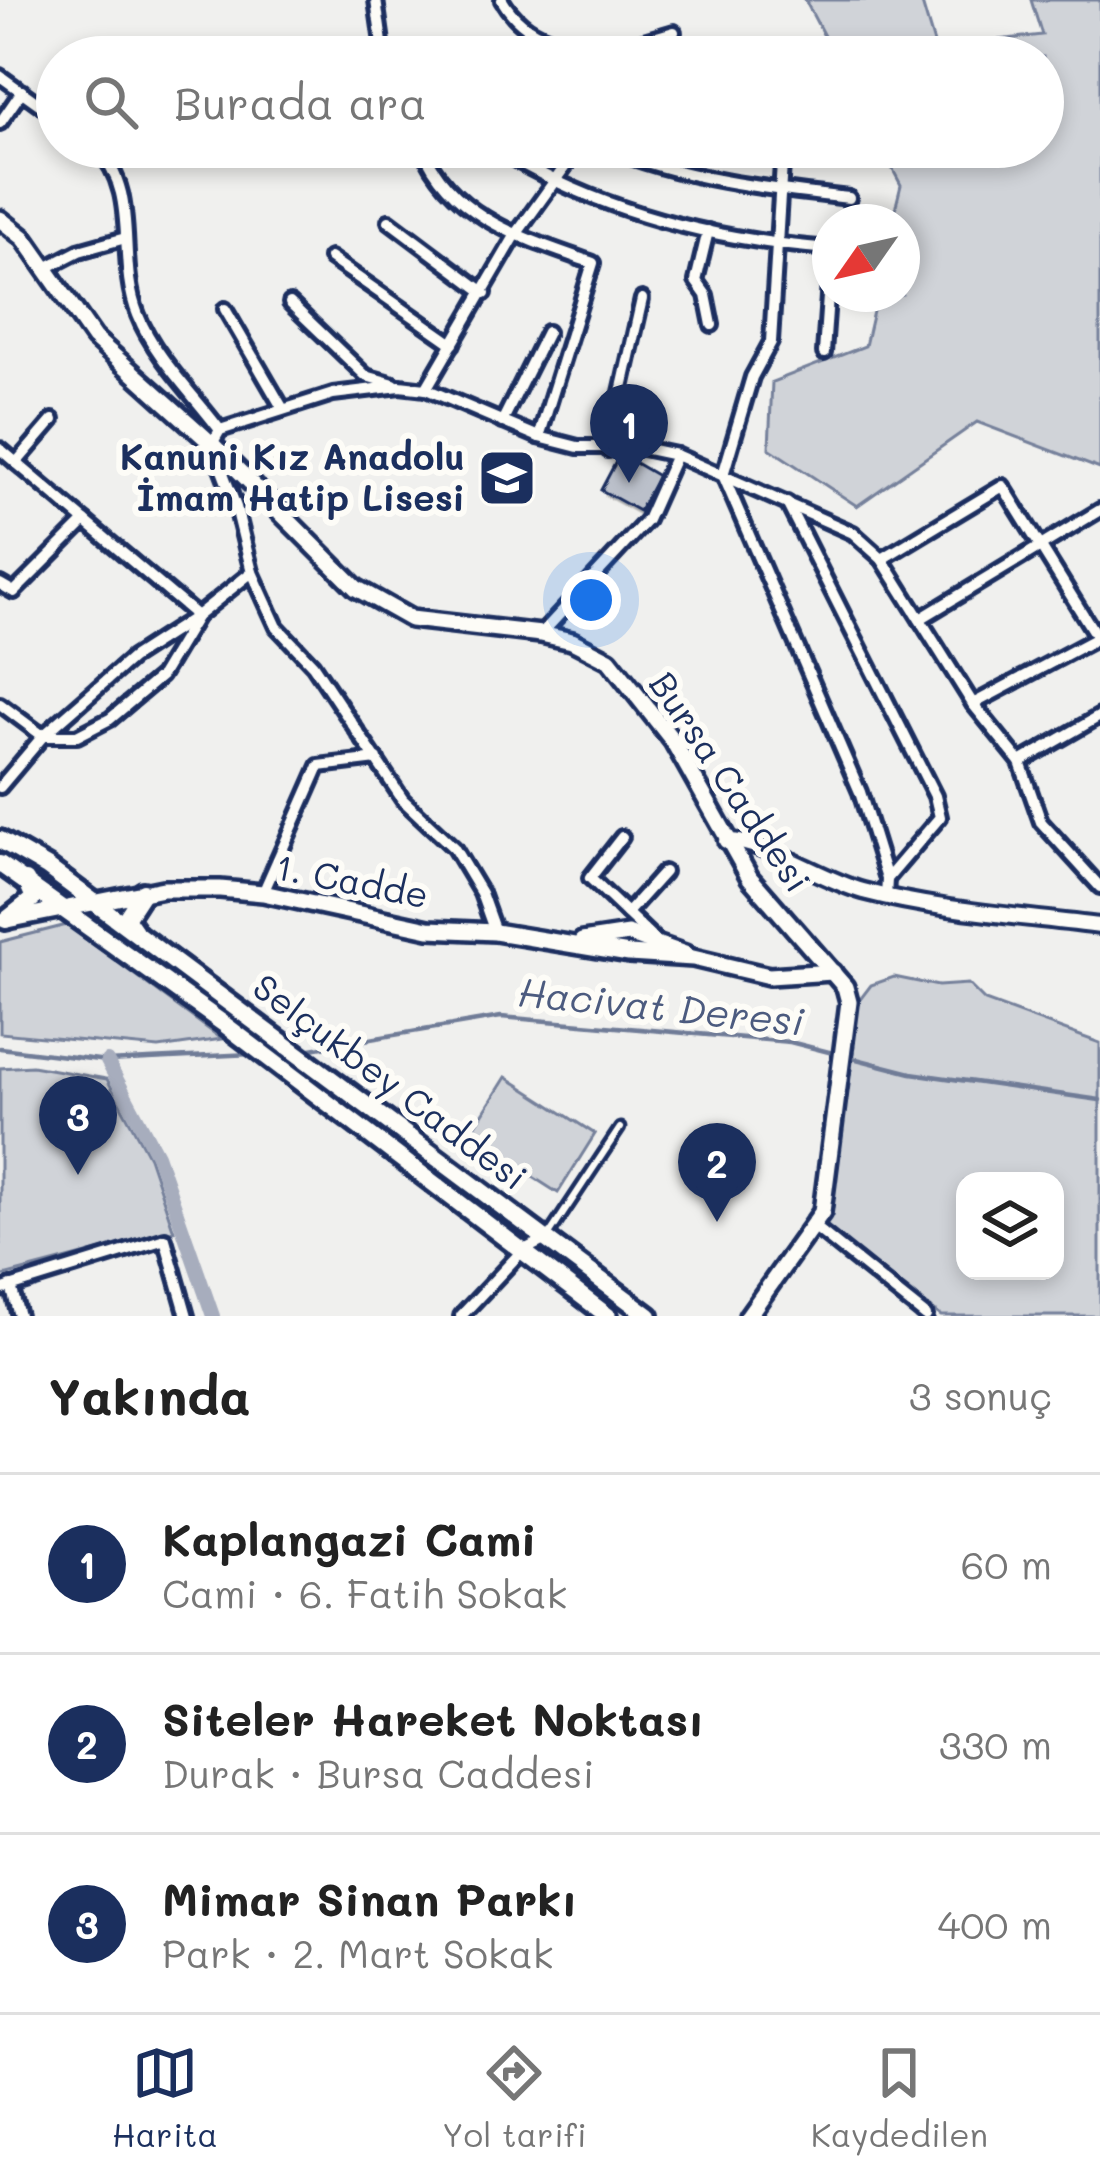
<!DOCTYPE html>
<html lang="tr">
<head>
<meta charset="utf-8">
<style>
	:root { --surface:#fff; --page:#f2f2f2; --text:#222; --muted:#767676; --line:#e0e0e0; --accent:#1b2f5e }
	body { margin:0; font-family:Mali,sans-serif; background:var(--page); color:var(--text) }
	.controls { position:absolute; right:36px; bottom:36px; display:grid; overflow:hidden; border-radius:24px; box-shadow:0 6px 18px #0003 }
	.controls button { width:108px; height:108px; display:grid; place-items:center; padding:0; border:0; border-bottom:3px solid var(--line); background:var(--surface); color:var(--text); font:60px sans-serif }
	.compass { position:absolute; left:812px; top:204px; width:108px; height:108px; border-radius:50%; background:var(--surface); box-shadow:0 6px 18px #0003; rotate:236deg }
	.you { position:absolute; left:591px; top:600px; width:42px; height:42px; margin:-30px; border:9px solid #fff; border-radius:50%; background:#1a73e8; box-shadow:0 0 0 18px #1a73e833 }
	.badge { display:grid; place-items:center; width:78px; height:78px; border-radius:50%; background:var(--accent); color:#fff; font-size:39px; font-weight:700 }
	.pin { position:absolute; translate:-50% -99px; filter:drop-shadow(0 3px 6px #0008) }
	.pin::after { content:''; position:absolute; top:63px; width:42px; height:36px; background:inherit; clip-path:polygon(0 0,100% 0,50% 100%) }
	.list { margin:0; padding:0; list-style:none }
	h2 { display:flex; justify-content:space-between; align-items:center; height:156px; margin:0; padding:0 48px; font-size:51px }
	h2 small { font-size:39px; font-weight:400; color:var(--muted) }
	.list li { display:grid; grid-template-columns:78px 1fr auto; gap:36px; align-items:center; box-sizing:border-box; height:180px; padding:0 48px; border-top:3px solid var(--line) }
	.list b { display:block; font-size:45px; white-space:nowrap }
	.list p { margin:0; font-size:39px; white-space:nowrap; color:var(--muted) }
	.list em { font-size:39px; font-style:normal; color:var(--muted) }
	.icon { flex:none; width:66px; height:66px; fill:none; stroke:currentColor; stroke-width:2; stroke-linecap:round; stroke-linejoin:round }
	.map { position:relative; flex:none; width:1100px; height:1316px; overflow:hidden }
	.search { position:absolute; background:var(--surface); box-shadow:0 6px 18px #0003; left:36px; right:36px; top:36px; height:132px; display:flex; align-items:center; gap:30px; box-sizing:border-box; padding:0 42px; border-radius:66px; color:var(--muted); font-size:45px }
	.sheet { height:696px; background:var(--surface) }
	nav { display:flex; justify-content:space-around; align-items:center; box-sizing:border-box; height:168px; border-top:3px solid var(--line); background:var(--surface); font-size:33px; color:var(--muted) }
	nav a { display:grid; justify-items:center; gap:6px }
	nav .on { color:var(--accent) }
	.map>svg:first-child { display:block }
	.green { fill:#d0d3d8; stroke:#76819b; stroke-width:3; fill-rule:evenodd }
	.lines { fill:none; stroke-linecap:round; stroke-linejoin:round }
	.stream { stroke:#6f7b97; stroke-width:4.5 }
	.canal { stroke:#a7adbd; stroke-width:14 }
	.building { fill:#bbc0ca; stroke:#1b2f5e; stroke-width:3; filter:url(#shadow) }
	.service-casing { stroke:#1b2f5e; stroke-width:15 }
	.minor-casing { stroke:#1b2f5e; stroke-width:20 }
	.tertiary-casing { stroke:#1b2f5e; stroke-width:22 }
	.secondary-casing { stroke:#1b2f5e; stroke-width:24 }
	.primary-casing { stroke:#1b2f5e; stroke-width:26 }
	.service { stroke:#fdfcf7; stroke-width:6 }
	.minor { stroke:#fdfcf7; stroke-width:10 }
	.tertiary { stroke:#fdfcf7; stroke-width:14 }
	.secondary { stroke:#fdfcf7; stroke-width:15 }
	.primary { stroke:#fdfcf7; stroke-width:16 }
	.labels { text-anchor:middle; stroke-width:12; stroke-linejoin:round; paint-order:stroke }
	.poi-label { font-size:36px; font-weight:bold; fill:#1b2f5e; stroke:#fdfcf7; text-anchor:end }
	.street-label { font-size:36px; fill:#1b2f5e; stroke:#fdfcf7 }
	.water-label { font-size:39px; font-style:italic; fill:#4c5b7f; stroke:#fdfcf7 }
</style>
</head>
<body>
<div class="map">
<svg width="1100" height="1316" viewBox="0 0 1100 1316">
	<defs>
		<filter id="shadow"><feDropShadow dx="5.5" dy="5.5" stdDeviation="0" flood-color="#0004"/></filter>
	</defs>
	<rect width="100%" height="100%" fill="#f0f0ee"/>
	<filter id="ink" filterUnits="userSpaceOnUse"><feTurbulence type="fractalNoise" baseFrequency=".00833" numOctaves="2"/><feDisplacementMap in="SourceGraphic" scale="24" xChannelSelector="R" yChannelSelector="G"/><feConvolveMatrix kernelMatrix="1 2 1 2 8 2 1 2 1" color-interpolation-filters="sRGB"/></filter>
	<g filter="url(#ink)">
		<g class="green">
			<polygon points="805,0 921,0 935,47 1042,35 1031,0 1100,0 1100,469 977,422 857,506 769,448 772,382 865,346 877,294 902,294 902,222 892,222 901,185 881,147 1043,147 1043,57 835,57"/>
			<polygon points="67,925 222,1039 159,1048 0,1033 0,942"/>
			<path d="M894,977L938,986L968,984L985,1001L1100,1043V1316H941L825,1226L858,1002L871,985ZM965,1181H1055V1271H965Z"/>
			<polygon points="32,1066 107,1079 149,1157 174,1231 0,1277 0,1068"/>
			<polygon points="506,1077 595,1134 558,1193 469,1136"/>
		</g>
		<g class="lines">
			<g class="stream">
				<polyline points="0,1048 107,1061 252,1054"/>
				<polyline points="305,1050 501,1017 790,1042 911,1073 1100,1100"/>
			</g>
			<polyline class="canal" points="107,1061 157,1155 213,1316"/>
		</g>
		<polygon class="building" points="620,454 658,476 639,511 601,490"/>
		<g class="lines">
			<g class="service-casing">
				<polyline id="service" points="549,1235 620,1128"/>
			</g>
			<g class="minor-casing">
				<g id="minor">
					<polyline points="376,0 384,57"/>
					<path d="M502,0C528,44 570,45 616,49"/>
					<polyline points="613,57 616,49 674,32"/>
					<polyline points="0,76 57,117"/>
					<polyline points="0,123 22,91"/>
					<path d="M96,147C142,194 115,258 138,315C154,356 194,395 220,430"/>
					<path d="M422,147C452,219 526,239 593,263L539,437"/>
					<path d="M494,147C594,210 712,240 830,249"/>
					<path d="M605,147C680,179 768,189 849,198"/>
					<polyline points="783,147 771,342 752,377 723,475 860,792 887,879 886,897"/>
					<polyline points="389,221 485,293"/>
					<polyline points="708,231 696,281 706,295 712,325"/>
					<polyline points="330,258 453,344"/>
					<polyline points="44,269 79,251 122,239"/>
					<polyline points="290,303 366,376 394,384"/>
					<polyline points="225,309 283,409"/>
					<polyline points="824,353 830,268"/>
					<polyline points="426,389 515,236 579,147"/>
					<polyline points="502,422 547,332"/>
					<polyline points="0,449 197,616 132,658 43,736 0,704"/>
					<polyline points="608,450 642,299"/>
					<polyline points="16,463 53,420"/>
					<polyline points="787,503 935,796 940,817 887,879"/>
					<polyline points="882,559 1003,486 1100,642"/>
					<polyline points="0,584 14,592 85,521"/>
					<polyline points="920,619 1100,510"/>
					<polyline points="541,634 647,520 676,455"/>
					<polyline points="973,704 1097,638"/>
					<polyline points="1020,762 1100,716"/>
					<polyline points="0,787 43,736 77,736 110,719 161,676 197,616 252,572"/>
					<polyline points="622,837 590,878 654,939"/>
					<polyline points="263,893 319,766 377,759"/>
					<polyline points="627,913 664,872"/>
					<polyline points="495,932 481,893 454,848 403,800 313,665 277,627 252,572 236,507 212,444 220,430 333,394 400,386 426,389 539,437 578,447 638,447 676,455 853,533 882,559 973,704 1020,762 1041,822 1100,887"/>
					<polyline points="815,1227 926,1316"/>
					<polyline points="11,1286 19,1316"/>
					<polyline points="0,1290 165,1239 187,1316"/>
					<polyline points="461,1316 522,1251 546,1239"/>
				</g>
			</g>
			<g class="tertiary-casing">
				<path id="tertiary" d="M726,841C763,839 821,880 863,891C939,911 1022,916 1100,926"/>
			</g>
			<g class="secondary-casing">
				<g id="secondary">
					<polyline points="0,219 24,238 94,338 212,444 356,588 411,619 541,634 572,641 609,660 673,741 750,878 845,987 849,1002 822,1212 748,1316"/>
					<polyline points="7,920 163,889 220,889 263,893 429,929 495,932 629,954 693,958 769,976 833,972"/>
					<polyline points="582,941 628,934 685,954"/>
				</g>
			</g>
			<g class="primary-casing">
				<g id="primary">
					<polyline points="0,840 47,867 649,1316"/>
					<polyline points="0,864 224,1024 608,1316"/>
					<polyline points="6,920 34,898 26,880"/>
					<polyline points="135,931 126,918 143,892"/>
				</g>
			</g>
			<use href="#service" class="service"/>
			<use href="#minor" class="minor"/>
			<use href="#tertiary" class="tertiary"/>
			<use href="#secondary" class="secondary"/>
			<use href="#primary" class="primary"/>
		</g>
	</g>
	<defs>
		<g id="school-square" transform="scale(3)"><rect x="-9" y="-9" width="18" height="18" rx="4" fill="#1b2f5e" stroke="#fdfcf7"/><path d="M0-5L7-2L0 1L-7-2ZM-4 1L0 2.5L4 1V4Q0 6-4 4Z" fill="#fff"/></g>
	</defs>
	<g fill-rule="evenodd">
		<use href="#school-square" x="507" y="478"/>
	</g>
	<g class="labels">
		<g class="poi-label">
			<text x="465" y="470">Kanuni Kız Anadolu<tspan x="465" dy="41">İmam Hatip Lisesi</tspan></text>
		</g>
		<g class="street-label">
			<text transform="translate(730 782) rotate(56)" y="13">Bursa Caddesi</text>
			<text transform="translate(352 881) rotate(11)" y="13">1. Cadde</text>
			<text transform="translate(390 1082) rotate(37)" y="13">Selçukbey Caddesi</text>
		</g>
		<g class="water-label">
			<text transform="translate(661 1007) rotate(6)" y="14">Hacivat Deresi</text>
		</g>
	</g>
</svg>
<div class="controls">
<button><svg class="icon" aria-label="layers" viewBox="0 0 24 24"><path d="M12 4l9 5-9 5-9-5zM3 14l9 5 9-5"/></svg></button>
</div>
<svg class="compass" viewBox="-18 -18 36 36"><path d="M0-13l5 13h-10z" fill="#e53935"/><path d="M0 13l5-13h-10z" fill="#767676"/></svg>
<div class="you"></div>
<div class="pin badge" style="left:629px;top:483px">1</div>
<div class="pin badge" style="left:717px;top:1222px">2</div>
<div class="pin badge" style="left:78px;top:1175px">3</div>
<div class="search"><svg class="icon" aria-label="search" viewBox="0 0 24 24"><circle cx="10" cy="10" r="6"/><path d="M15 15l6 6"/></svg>Burada ara</div>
</div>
<section class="sheet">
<h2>Yakında<small>3 sonuç</small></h2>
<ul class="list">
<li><span class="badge">1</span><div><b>Kaplangazi Cami</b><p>Cami · 6. Fatih Sokak</p></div><em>60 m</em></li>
<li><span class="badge">2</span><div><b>Siteler Hareket Noktası</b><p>Durak · Bursa Caddesi</p></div><em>330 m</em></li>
<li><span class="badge">3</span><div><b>Mimar Sinan Parkı</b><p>Park · 2. Mart Sokak</p></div><em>400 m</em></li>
</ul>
</section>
<nav>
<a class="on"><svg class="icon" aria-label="map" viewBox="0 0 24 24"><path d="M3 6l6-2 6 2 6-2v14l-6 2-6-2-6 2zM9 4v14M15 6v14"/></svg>Harita</a>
<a><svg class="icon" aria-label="directions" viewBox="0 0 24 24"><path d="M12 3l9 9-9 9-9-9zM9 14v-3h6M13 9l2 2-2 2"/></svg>Yol tarifi</a>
<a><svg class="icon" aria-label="saved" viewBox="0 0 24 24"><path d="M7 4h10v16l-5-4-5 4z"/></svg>Kaydedilen</a>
</nav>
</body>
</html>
